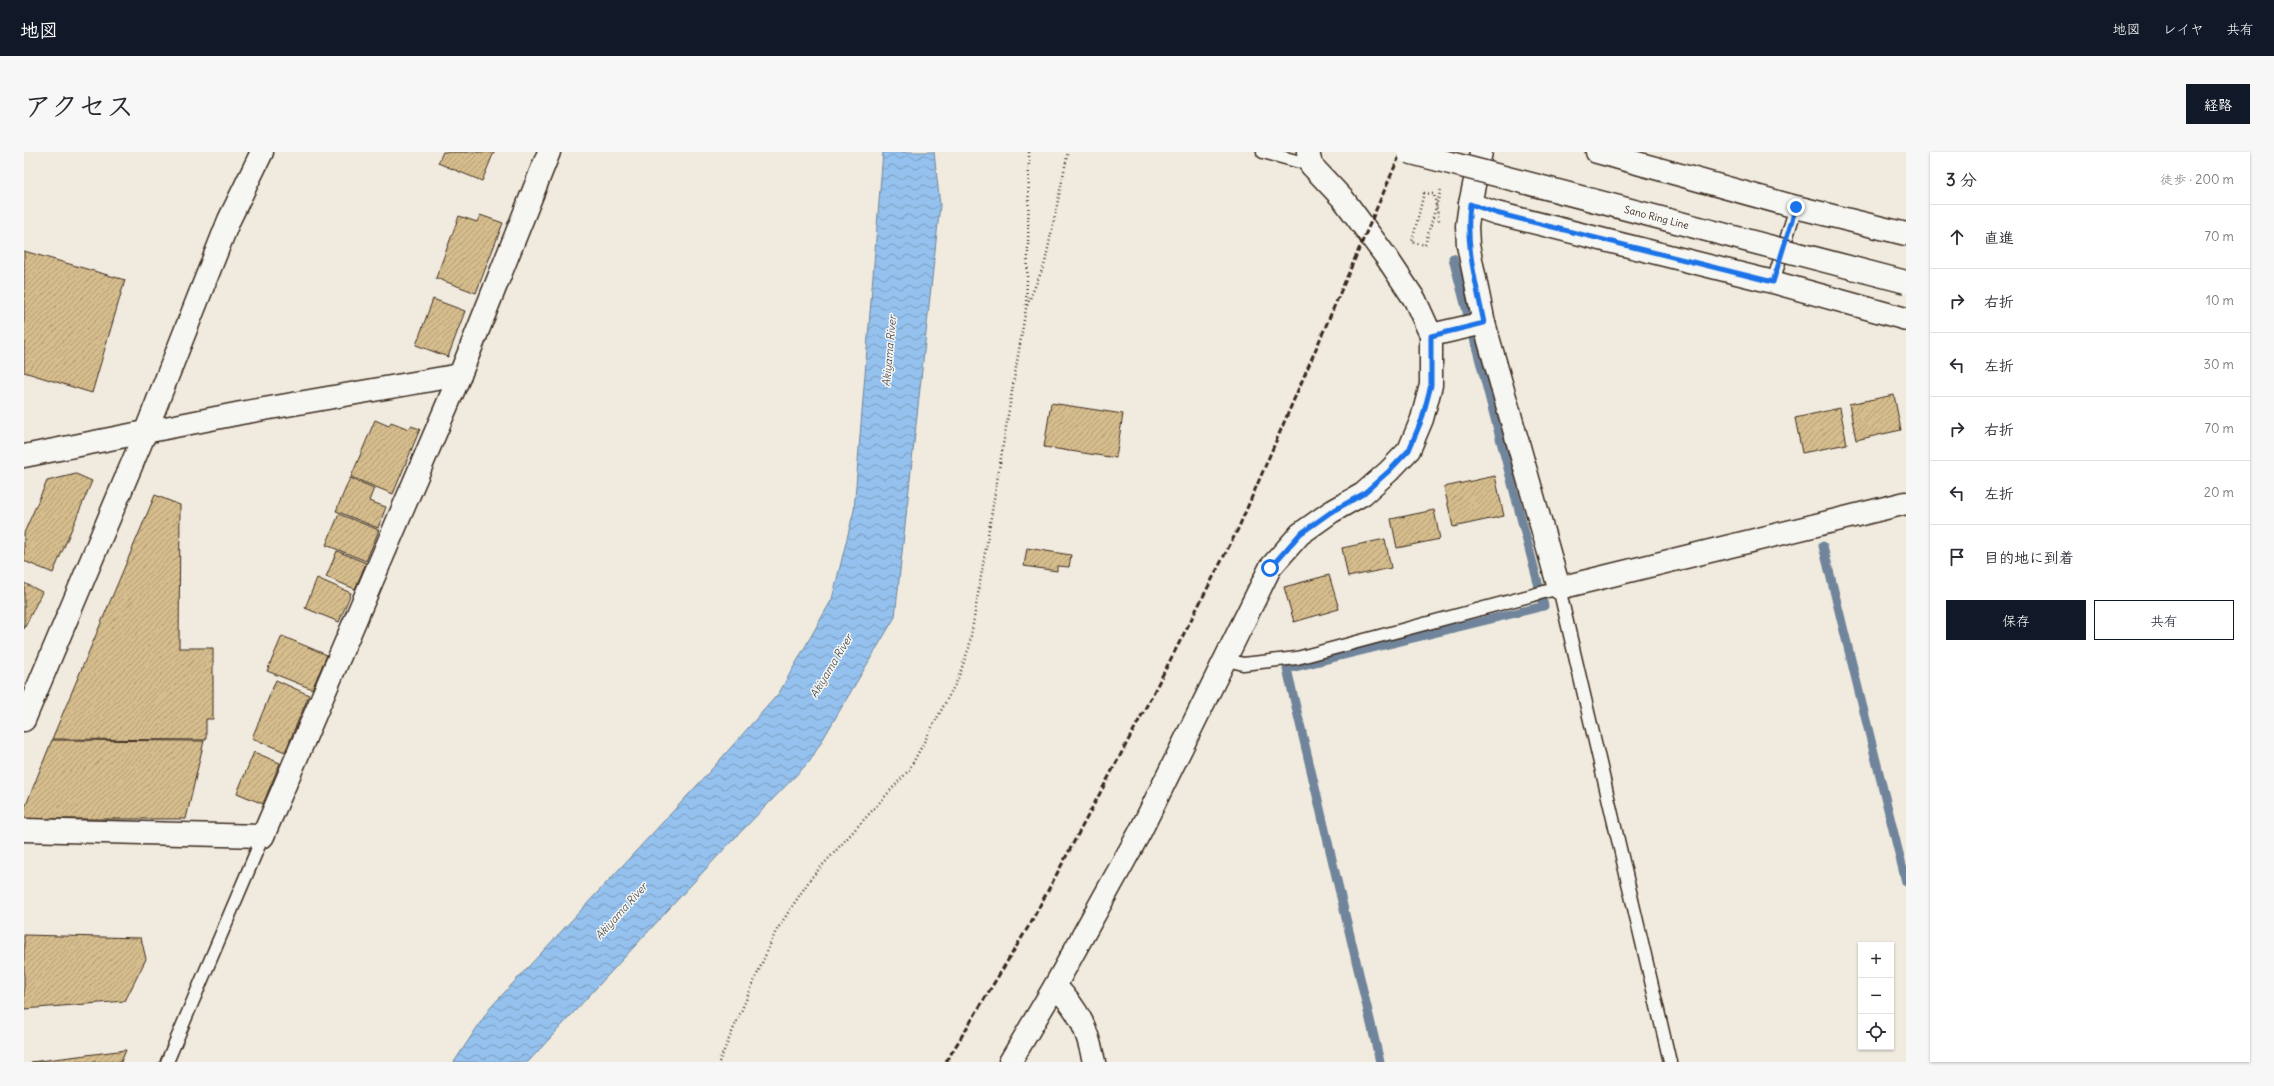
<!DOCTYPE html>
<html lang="ja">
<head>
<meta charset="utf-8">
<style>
	:root { --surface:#fff; --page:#f7f7f7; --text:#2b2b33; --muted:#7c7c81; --line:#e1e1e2; --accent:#111827 }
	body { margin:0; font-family:Delius,"Klee One",sans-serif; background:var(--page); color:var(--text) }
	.controls { position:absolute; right:12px; bottom:12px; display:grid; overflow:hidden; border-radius:0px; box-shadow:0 1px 3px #0004 }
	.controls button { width:36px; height:36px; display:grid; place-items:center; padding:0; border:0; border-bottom:1px solid var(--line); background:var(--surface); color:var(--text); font:20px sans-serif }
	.stop { position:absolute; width:12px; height:12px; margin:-9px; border:3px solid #1a73e8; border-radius:50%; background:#fff }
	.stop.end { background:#1a73e8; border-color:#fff; box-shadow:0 1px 4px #0008 }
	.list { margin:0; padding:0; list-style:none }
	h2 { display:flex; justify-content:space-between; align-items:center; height:52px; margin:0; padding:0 16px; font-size:17px }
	h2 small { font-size:13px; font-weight:400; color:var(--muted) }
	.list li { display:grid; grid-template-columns:26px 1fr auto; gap:12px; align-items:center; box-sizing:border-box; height:64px; padding:0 16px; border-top:1px solid var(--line) }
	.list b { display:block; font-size:15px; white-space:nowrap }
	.list em { font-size:13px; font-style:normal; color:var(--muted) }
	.actions { display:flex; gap:8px; padding:12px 16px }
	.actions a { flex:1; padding:9px 0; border:1px solid var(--accent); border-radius:0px; text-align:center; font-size:14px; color:var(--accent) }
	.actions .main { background:var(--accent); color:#fff }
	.icon { flex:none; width:22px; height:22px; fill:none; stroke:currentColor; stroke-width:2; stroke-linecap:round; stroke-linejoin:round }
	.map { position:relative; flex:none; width:1882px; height:910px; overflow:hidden; border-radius:0px }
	header { display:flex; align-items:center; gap:24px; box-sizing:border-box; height:56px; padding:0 20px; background:var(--accent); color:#fff }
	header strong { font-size:19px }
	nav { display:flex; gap:22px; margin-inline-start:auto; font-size:14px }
	.intro { display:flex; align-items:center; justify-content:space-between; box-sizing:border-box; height:96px; padding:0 24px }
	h1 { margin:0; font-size:28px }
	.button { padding:10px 18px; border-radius:0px; background:var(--accent); color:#fff; font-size:14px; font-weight:700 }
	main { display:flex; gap:24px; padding:0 24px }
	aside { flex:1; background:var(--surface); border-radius:0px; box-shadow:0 1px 3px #0004 }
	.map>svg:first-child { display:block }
	.water { fill:url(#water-waves); stroke:#70859b }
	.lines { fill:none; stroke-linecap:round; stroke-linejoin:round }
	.stream { stroke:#70859b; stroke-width:9 }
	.building { fill:url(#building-hatch); stroke:#3b2a1e }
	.lane-casing { stroke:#3b2a1e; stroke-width:15 }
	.street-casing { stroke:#3b2a1e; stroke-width:25 }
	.secondary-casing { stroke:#3b2a1e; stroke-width:25 }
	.path { stroke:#3b2a1e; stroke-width:2.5; stroke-dasharray:1 3; stroke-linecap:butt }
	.lane { stroke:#f6f6f2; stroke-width:12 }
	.street { stroke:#f6f6f2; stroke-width:22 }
	.secondary { stroke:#f6f6f2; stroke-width:22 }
	.rail { stroke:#3b2a1e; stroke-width:3; stroke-dasharray:6 3; stroke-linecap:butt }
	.secondary-bridge-casing { stroke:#3b2a1e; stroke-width:25; stroke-linecap:butt }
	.path-bridge { stroke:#3b2a1e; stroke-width:2.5; stroke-dasharray:1 3; stroke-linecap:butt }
	.secondary-bridge { stroke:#f6f6f2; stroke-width:22 }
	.route { stroke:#1a73e8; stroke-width:5 }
	.labels { text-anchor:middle; stroke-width:3; stroke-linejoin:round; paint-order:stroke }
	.street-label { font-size:10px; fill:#3b2a1e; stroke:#f6f6f2 }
	.water-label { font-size:11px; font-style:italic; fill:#56575c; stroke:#f6f6f2 }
</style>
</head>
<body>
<header>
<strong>地図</strong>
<nav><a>地図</a><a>レイヤ</a><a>共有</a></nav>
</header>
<div class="intro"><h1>アクセス</h1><a class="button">経路</a></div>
<main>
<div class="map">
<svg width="1882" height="910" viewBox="0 0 1882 910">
	<defs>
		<pattern id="water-waves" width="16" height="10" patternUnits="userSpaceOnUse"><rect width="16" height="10" fill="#94c1ee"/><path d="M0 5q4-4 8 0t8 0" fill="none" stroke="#7a9dc0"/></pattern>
		<pattern id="building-hatch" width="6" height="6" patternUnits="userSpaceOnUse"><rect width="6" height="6" fill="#d6bd8d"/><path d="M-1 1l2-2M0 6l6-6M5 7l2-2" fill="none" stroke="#af9a73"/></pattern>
	</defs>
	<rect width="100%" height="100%" fill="#f0ebde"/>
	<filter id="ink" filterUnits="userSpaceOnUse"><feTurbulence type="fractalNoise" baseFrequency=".025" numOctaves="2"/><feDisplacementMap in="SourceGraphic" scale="8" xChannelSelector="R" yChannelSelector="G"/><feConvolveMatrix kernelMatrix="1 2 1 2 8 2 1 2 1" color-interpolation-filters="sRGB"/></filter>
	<g filter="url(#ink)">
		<polygon class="water" points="859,0 910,0 916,53 871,465 786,609 703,694 504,910 430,910 466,856 679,627 755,541 808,447 830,358"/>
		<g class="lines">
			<g class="stream">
				<polyline points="1799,394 1882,730"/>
				<polyline points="1356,910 1263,517 1520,454 1429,106"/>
			</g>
		</g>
		<g class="building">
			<polygon points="419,0 470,0 458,29 414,11"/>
			<polygon points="456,63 479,71 452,141 412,126 435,64 453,70"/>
			<polygon points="0,99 101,128 68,241 0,220"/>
			<polygon points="409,147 441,159 424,205 392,193"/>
			<polygon points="1870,243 1877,278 1832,288 1825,252"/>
			<polygon points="1027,251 1099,262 1092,306 1020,295"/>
			<polygon points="1816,256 1823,292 1778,301 1771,266"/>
			<polygon points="351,268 365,274 367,270 385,277 387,274 396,277 369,342 327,325"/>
			<polygon points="52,322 68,329 29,421 0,409 0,381 23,329"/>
			<polygon points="1471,324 1480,364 1429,375 1420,335"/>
			<polygon points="326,326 350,336 345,349 362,355 354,376 312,359"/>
			<polygon points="131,343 156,353 155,496 189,496 189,567 182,567 182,588 28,587"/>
			<polygon points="1410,358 1416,387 1373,396 1367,367"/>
			<polygon points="315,362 355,378 342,409 302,393"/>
			<polygon points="1361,387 1367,416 1324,425 1318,396"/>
			<polygon points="1003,396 1047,403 1045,415 1033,414 1033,419 1000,414"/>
			<polygon points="313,399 342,411 331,437 302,425"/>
			<polygon points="1305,423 1315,457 1270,470 1260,435"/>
			<polygon points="293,426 327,441 315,470 281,456"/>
			<polygon points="0,431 18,440 0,477"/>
			<polygon points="258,484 303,503 288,537 243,519"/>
			<polygon points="252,528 285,543 261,600 228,586"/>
			<polygon points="28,588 180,589 162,667 0,667 0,658"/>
			<polygon points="230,600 256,611 239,652 213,641"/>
			<polygon points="0,783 117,786 122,807 101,849 0,857"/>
			<polygon points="102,898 97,910 7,910"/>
		</g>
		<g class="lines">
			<g class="lane-casing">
				<g id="lane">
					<polyline points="1239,0 1287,13"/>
					<polyline points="1749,130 1772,55"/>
					<polyline points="1200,507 1219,512 1273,506 1535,436 1646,910"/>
					<polyline points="143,910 239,684"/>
				</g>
			</g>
			<g class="street-casing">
				<g id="street">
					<polyline points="1457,0 1446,52 1443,74 1444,93 1460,171 1535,436 1882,351"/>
					<polyline points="1573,0 1772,55 1882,82"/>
					<polyline points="1446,52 1472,61 1749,130 1882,167"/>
					<polyline points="1407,183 1460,171"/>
					<polyline points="0,304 217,261 436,223"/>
					<polyline points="0,678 239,684 436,223 525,0"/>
					<path d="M1031,834C1056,859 1063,877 1070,910"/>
				</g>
			</g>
			<g class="secondary-casing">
				<g id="secondary">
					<polyline points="0,568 121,281 205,68 238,0"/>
					<polyline points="986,910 1031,834 1116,680 1246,416 1276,382 1307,360 1339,342 1365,319 1385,298 1398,267 1407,233 1407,183 1391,148 1363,106 1320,48 1287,13 1284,0"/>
				</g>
			</g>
			<g class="path">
				<polyline points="1400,41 1410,42 1415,69"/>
				<polyline points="1002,153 1004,102 1005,0"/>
				<polyline points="695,910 752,779 787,726 885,618 933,529 945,496 1002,156 1021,111 1044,0"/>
			</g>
			<use href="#lane" class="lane"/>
			<use href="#street" class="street"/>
			<use href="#secondary" class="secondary"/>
			<polyline class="rail" points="922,910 1006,772 1121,557 1214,377 1377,0"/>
			<g class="secondary-bridge-casing">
				<g id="secondary-bridge">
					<path id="s1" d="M1384,0L1882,130"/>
				</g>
			</g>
			<polyline class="path-bridge" points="1400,41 1388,90 1401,93 1417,37"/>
			<use href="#secondary-bridge" class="secondary-bridge"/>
		</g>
	</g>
	<g class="lines" filter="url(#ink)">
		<path class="route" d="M1246,416L1276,382L1307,360L1339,342L1365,319L1385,298L1398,267L1407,233V184L1460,171C1452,131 1441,93 1446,52L1472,61L1749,130L1772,55"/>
	</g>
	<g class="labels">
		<g class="street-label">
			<text dy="4" stroke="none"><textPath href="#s1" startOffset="257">Sano Ring Line</textPath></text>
		</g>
		<g class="water-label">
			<text transform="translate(865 199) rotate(-85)" y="4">Akiyama River</text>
			<text transform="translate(807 514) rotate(-59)" y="4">Akiyama River</text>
			<text transform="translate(597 759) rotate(-48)" y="4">Akiyama River</text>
		</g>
	</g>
</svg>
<div class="controls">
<button>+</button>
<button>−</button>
<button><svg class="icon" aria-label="locate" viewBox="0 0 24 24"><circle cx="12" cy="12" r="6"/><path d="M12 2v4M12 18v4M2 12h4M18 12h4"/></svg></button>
</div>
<div class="stop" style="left:1246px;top:416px"></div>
<div class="stop end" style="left:1772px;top:55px"></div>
</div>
<aside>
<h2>3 分<small>徒歩 · 200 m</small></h2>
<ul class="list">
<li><svg class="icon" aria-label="ahead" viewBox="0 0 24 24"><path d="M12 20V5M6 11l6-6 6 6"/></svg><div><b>直進</b></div><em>70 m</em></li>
<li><svg class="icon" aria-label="right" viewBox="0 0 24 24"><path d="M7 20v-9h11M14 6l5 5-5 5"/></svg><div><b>右折</b></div><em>10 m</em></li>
<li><svg class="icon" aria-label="left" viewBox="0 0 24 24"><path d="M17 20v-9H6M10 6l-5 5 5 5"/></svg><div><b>左折</b></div><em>30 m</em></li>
<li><svg class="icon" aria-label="right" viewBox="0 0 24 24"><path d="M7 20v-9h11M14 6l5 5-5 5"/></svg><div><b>右折</b></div><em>70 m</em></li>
<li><svg class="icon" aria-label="left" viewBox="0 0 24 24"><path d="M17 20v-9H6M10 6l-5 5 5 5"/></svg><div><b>左折</b></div><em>20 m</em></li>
<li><svg class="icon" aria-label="arrive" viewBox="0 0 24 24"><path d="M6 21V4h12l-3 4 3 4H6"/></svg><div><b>目的地に到着</b></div></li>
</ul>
<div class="actions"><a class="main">保存</a><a>共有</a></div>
</aside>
</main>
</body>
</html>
